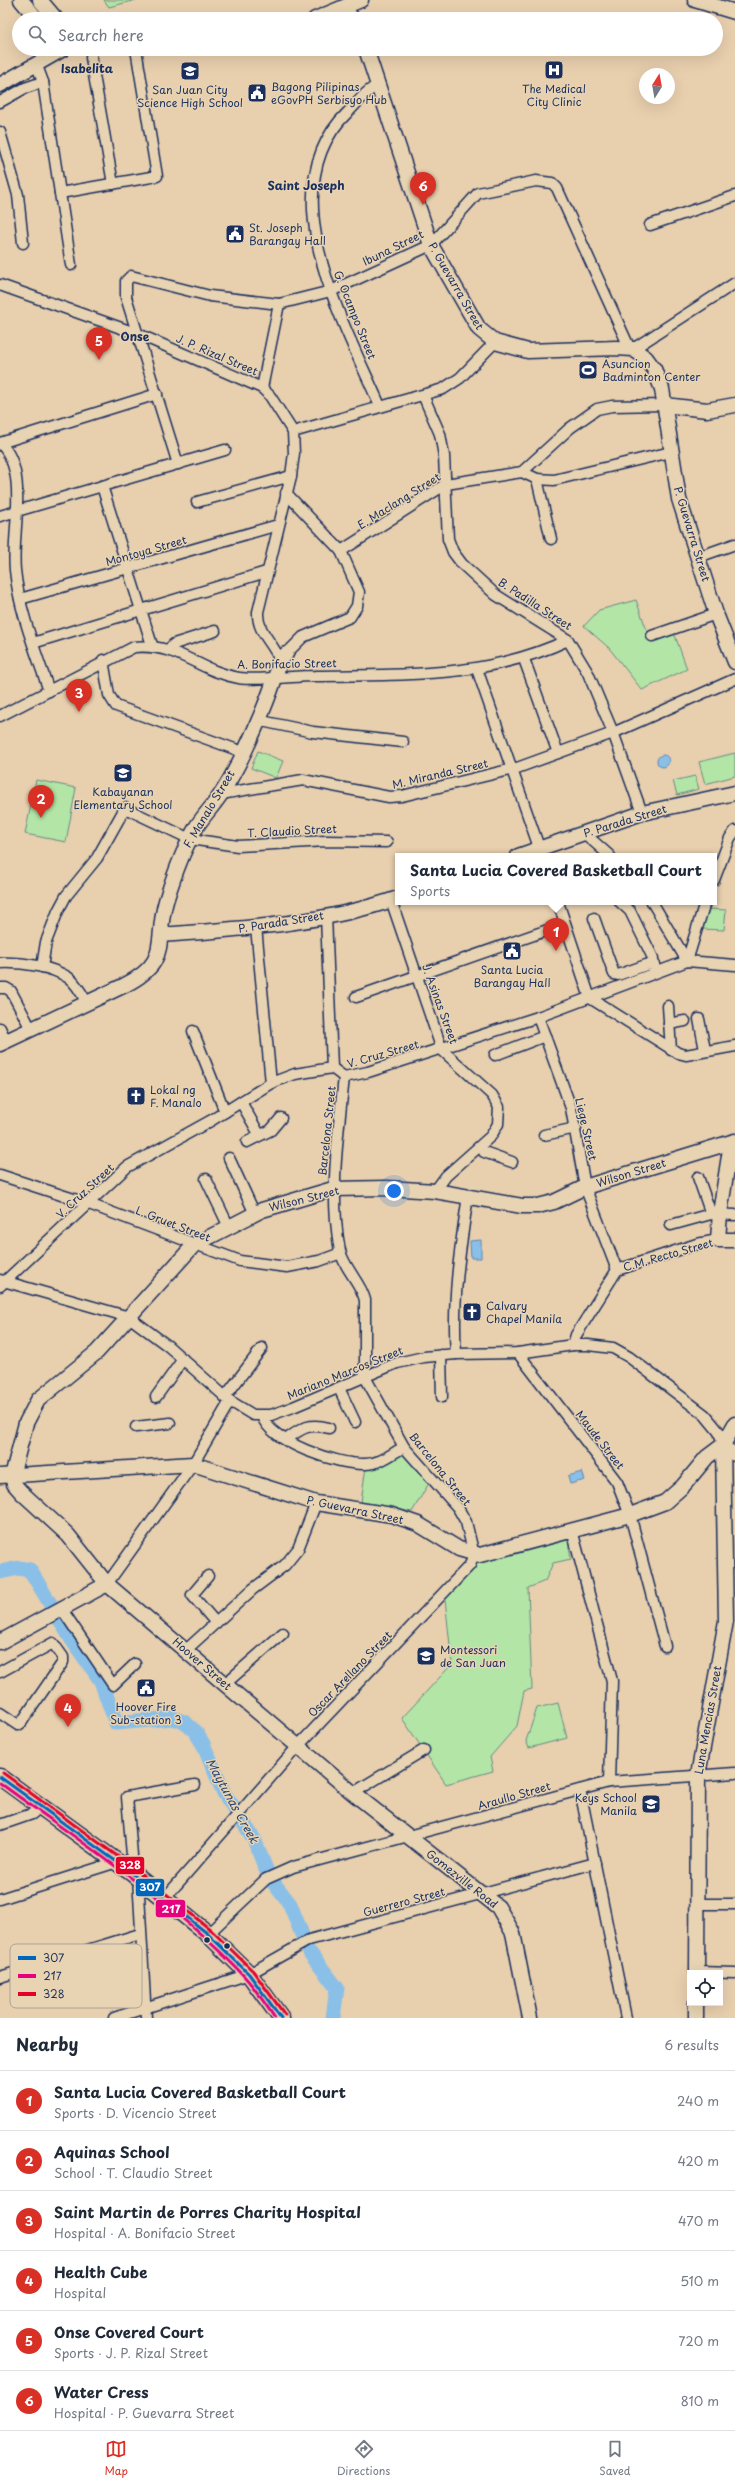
<!DOCTYPE html>
<html lang="en">
<head>
<meta charset="utf-8">
<style>
	:root { --surface:#fff; --page:#f6f6f7; --text:#1f2937; --muted:#747a83; --line:#e0e1e3; --accent:#d93025 }
	body { margin:0; font-family:"Playpen Sans",sans-serif; background:var(--page); color:var(--text) }
	.controls { position:absolute; right:12px; bottom:12px; display:grid; overflow:hidden; border-radius:0px; box-shadow:0 4px 16px #0002 }
	.controls button { width:36px; height:36px; display:grid; place-items:center; padding:0; border:0; border-bottom:1px solid var(--line); background:var(--surface); color:var(--text); font:20px sans-serif }
	.compass { position:absolute; left:639px; top:68px; width:36px; height:36px; border-radius:50%; background:var(--surface); box-shadow:0 4px 16px #0002; rotate:11deg }
	.you { position:absolute; left:394px; top:1191px; width:14px; height:14px; margin:-10px; border:3px solid #fff; border-radius:50%; background:#1a73e8; box-shadow:0 0 0 6px #1a73e833 }
	.badge { display:grid; place-items:center; width:26px; height:26px; border-radius:50%; background:var(--accent); color:#fff; font-size:13px; font-weight:700 }
	.pin { position:absolute; translate:-50% -33px; filter:drop-shadow(0 1px 2px #0008) }
	.pin::after { content:''; position:absolute; top:21px; width:14px; height:12px; background:inherit; clip-path:polygon(0 0,100% 0,50% 100%) }
	.popup { position:absolute; left:395px; top:853px; width:322px; height:52px; box-sizing:border-box; display:grid; place-content:center; border-radius:0px; background:var(--surface); filter:drop-shadow(0 1px 3px #0005); font-size:13px; white-space:nowrap; color:var(--muted) }
	.popup b { font-size:15px; color:var(--text) }
	.popup::after { content:''; position:absolute; left:50%; top:100%; margin-left:-8px; border:8px solid transparent; border-top-color:var(--surface) }
	.list { margin:0; padding:0; list-style:none }
	h2 { display:flex; justify-content:space-between; align-items:center; height:52px; margin:0; padding:0 16px; font-size:17px }
	h2 small { font-size:13px; font-weight:400; color:var(--muted) }
	.list li { display:grid; grid-template-columns:26px 1fr auto; gap:12px; align-items:center; box-sizing:border-box; height:60px; padding:0 16px; border-top:1px solid var(--line) }
	.list b { display:block; font-size:15px; white-space:nowrap }
	.list p { margin:0; font-size:13px; white-space:nowrap; color:var(--muted) }
	.list em { font-size:13px; font-style:normal; color:var(--muted) }
	.icon { flex:none; width:22px; height:22px; fill:none; stroke:currentColor; stroke-width:2; stroke-linecap:round; stroke-linejoin:round }
	.map { position:relative; flex:none; width:735px; height:2018px; overflow:hidden }
	.search { position:absolute; background:var(--surface); box-shadow:0 4px 16px #0002; left:12px; right:12px; top:12px; height:44px; display:flex; align-items:center; gap:10px; box-sizing:border-box; padding:0 14px; border-radius:22px; color:var(--muted); font-size:15px }
	.sheet { height:412px; background:var(--surface) }
	nav { display:flex; justify-content:space-around; align-items:center; box-sizing:border-box; height:56px; border-top:1px solid var(--line); background:var(--surface); font-size:11px; color:var(--muted) }
	nav a { display:grid; justify-items:center; gap:2px }
	nav .on { color:var(--accent) }
	.map>svg:first-child { display:block }
	.green { fill:#b2e5a6; stroke:#668a82 }
	.water { fill:#8ac0e8; stroke:#5e86b1 }
	.lines { fill:none; stroke-linecap:round; stroke-linejoin:round }
	.river { stroke:#8ac0e8; stroke-width:15 }
	.street-casing { stroke:#1b2f5e; stroke-width:13 }
	.secondary-casing { stroke:#1b2f5e; stroke-width:17 }
	.primary-casing { stroke:#1b2f5e; stroke-width:19 }
	.street { stroke:#e8d4b3; stroke-width:10 }
	.secondary { stroke:#e8d4b3; stroke-width:14 }
	.primary { stroke:#e8d4b3; stroke-width:16 }
	.bus-1-casing { stroke:#e8d4b3; stroke-width:6 }
	.bus-2-casing { stroke:#e8d4b3; stroke-width:6 }
	.bus-3-casing { stroke:#e8d4b3; stroke-width:6 }
	.bus-1 { stroke:#0065bd; stroke-width:3 }
	.bus-2 { stroke:#e5007d; stroke-width:3 }
	.bus-3 { stroke:#e4002b; stroke-width:3 }
	.bus-dot { fill:#1b2f5e; stroke:#e8d4b3; stroke-width:1.5 }
	.labels { text-anchor:middle; stroke-width:3; stroke-linejoin:round; paint-order:stroke }
	.poi-label { font-size:11px; fill:#1b2f5e; stroke:#e8d4b3; text-anchor:start }
	.street-label { font-size:11px; fill:#1b2f5e; stroke:#e8d4b3 }
	.neighbourhood-label { font-size:12px; font-weight:bold; fill:#1b2f5e; stroke:#e8d4b3 }
	.water-label { font-size:12px; font-style:italic; fill:#2c4573; stroke:#e8d4b3 }
	.key { fill:#e8d4b3; stroke:#aaa29a; stroke-width:1 }
	.key-label { font-size:11px; fill:#1b2f5e }
	.line-badge { stroke:#e8d4b3; stroke-width:1.5 }
	.badge-label { font-size:11px; text-anchor:middle; font-weight:bold; fill:#fff }
</style>
</head>
<body>
<div class="map">
<svg width="735" height="2018" viewBox="0 0 735 2018">
	<rect width="100%" height="100%" fill="#e8cfae"/>
	<filter id="ink" filterUnits="userSpaceOnUse"><feTurbulence type="fractalNoise" baseFrequency=".025" numOctaves="2"/><feDisplacementMap in="SourceGraphic" scale="8" xChannelSelector="R" yChannelSelector="G"/><feConvolveMatrix kernelMatrix="1 2 1 2 8 2 1 2 1" color-interpolation-filters="sRGB"/></filter>
	<g filter="url(#ink)">
		<g class="green">
			<polygon points="104,0 136,0 109,7"/>
			<polygon points="636,600 650,639 673,630 687,669 642,690 609,648 584,626 599,610"/>
			<polygon points="258,751 283,761 276,778 251,768"/>
			<polygon points="735,753 735,776 705,784 699,762"/>
			<polygon points="695,776 699,789 677,795 673,781"/>
			<polygon points="36,780 76,788 66,842 25,834"/>
			<polygon points="709,909 726,910 724,930 701,929"/>
			<polygon points="402,1451 429,1483 412,1512 361,1502 366,1466 384,1465"/>
			<polygon points="567,1536 571,1559 553,1563 545,1581 528,1588 532,1689 524,1691 517,1726 490,1757 493,1771 446,1784 402,1718 452,1664 445,1599 472,1562"/>
			<polygon points="558,1703 567,1738 529,1748 526,1741 537,1708"/>
		</g>
		<g class="water">
			<circle cx="663" cy="761" r="6"/>
			<polygon points="481,1240 481,1258 471,1258 470,1241"/>
			<polygon points="582,1472 585,1480 570,1484 568,1476"/>
		</g>
		<g class="lines">
			<g class="river">
				<polyline points="0,1572 19,1568 30,1570 72,1640 101,1681 116,1723 173,1718 184,1722 195,1731 203,1744 224,1793 254,1839 269,1877 290,1904 303,1937"/>
				<polyline points="310,1953 337,1988 333,2018"/>
			</g>
			<g class="street-casing">
				<g id="street">
					<polyline points="92,49 91,58 113,184"/>
					<polyline points="36,63 43,82 71,265"/>
					<path d="M377,86C366,90 357,104 348,112C268,189 344,323 380,406"/>
					<polyline points="0,102 25,88 43,82"/>
					<polyline points="0,132 18,195 23,243"/>
					<polyline points="60,193 157,176 136,49"/>
					<polyline points="650,225 735,196"/>
					<path d="M0,285L138,334L262,388L270,396L293,432L294,453L291,476L258,612C257,633 274,643 280,661"/>
					<polyline points="633,349 735,283"/>
					<polyline points="262,388 279,304"/>
					<polyline points="423,395 440,434 444,456 448,539 453,552 462,564 496,595 568,640 588,673 614,735 642,813"/>
					<polyline points="293,432 443,389 460,378 495,342"/>
					<path d="M0,443C30,471 11,533 15,570C19,611 36,652 49,691"/>
					<polyline points="0,443 157,394"/>
					<polyline points="178,464 126,297 126,281 131,276 210,296 279,304 331,291 431,245 478,193 536,181 552,183 557,188 630,349"/>
					<polyline points="522,472 537,479 554,480 671,452"/>
					<polyline points="537,479 551,539"/>
					<polyline points="102,486 152,645"/>
					<polyline points="197,502 291,476"/>
					<polyline points="0,516 225,450"/>
					<polyline points="341,551 446,484 522,472 570,428 597,409 612,406 665,405"/>
					<polyline points="698,557 735,544"/>
					<polyline points="20,599 278,525"/>
					<polyline points="652,636 716,614"/>
					<polyline points="33,643 266,572"/>
					<polyline points="169,649 174,644 215,631"/>
					<polyline points="286,654 303,637 350,617 357,606 359,592 341,551 286,493"/>
					<polyline points="524,659 558,753"/>
					<polyline points="103,660 109,695 116,706 243,752"/>
					<polyline points="477,669 542,856"/>
					<path d="M0,716L134,647C179,643 198,671 239,678C257,681 295,676 315,676C405,674 485,679 568,640"/>
					<polyline points="257,720 313,732 403,742"/>
					<polyline points="221,794 303,780 389,797 402,796 517,768 613,733 735,679"/>
					<polyline points="584,833 610,856"/>
					<polyline points="714,880 730,838 735,831"/>
					<polyline points="391,900 442,1050 492,1095 499,1107 498,1124 491,1136 446,1176 435,1191"/>
					<polyline points="558,902 590,998"/>
					<polyline points="620,902 630,911 653,958"/>
					<polyline points="652,902 687,961"/>
					<polyline points="326,915 332,1068"/>
					<polyline points="594,918 614,974 618,975 646,965 655,964"/>
					<polyline points="256,927 271,1083"/>
					<polyline points="687,961 705,902"/>
					<path d="M0,963C22,962 51,966 69,978C77,984 82,994 87,1003"/>
					<polyline points="42,967 46,942 58,911 66,896 97,858 125,808 190,839 238,846 326,841 387,842"/>
					<polyline points="0,988 6,988 11,991 31,1029"/>
					<polyline points="356,997 565,924"/>
					<polyline points="590,998 678,1053 686,1055 735,1046"/>
					<polyline points="668,1006 671,1050"/>
					<polyline points="538,1017 571,1108 585,1187 617,1270"/>
					<polyline points="699,1019 705,1050"/>
					<polyline points="669,1024 685,1021"/>
					<polyline points="0,1028 6,1041"/>
					<polyline points="193,1031 225,1112"/>
					<polyline points="495,1055 545,1036"/>
					<polyline points="241,1102 259,1134"/>
					<polyline points="544,1135 576,1128"/>
					<polyline points="247,1142 271,1130 281,1118"/>
					<polyline points="484,1152 512,1162"/>
					<polyline points="229,1158 255,1214"/>
					<polyline points="0,1175 89,1204 240,1261 287,1267 319,1261 341,1253"/>
					<polyline points="698,1177 711,1214"/>
					<polyline points="206,1179 229,1227"/>
					<polyline points="671,1225 711,1214 735,1215"/>
					<polyline points="0,1280 129,1317 168,1346 230,1401 253,1415 271,1415 293,1407 397,1363 424,1357 456,1354 518,1353 573,1345 588,1345 613,1348 629,1357 705,1415 719,1432 723,1445"/>
					<polyline points="0,1286 127,1167 212,1120 271,1083 295,1074 332,1068 344,1077 368,1072 538,1017 687,961 735,965"/>
					<polyline points="573,1345 576,1335 617,1270 697,1244 718,1240"/>
					<polyline points="518,1353 617,1482 630,1515 665,1646"/>
					<path d="M456,1354C452,1300 460,1249 468,1196"/>
					<polyline points="441,1355 442,1397"/>
					<polyline points="339,1388 355,1422"/>
					<polyline points="156,1397 183,1359"/>
					<polyline points="225,1397 262,1348"/>
					<path d="M262,1416C271,1443 338,1465 365,1464C380,1464 391,1454 404,1447"/>
					<polyline points="136,1427 170,1423"/>
					<path d="M287,1439C303,1427 310,1423 329,1428"/>
					<polyline points="572,1530 612,1681 609,1782"/>
					<polyline points="208,1576 192,1595 216,1623"/>
					<polyline points="107,1584 193,1464 230,1401"/>
					<polyline points="61,1608 113,1685 135,1664"/>
					<polyline points="186,1650 253,1589 285,1565 298,1549 316,1503"/>
					<polyline points="0,1672 53,1643 63,1657 63,1662 21,1723 18,1725 0,1713"/>
					<polyline points="225,1684 283,1633"/>
					<polyline points="580,1790 626,2018"/>
					<polyline points="353,1793 424,1750"/>
					<polyline points="0,1825 32,1814 41,1806"/>
					<polyline points="126,1868 132,1855 127,1797 195,1785"/>
					<polyline points="138,1877 146,2018"/>
					<path d="M165,1898L298,1746L470,1565L474,1555L466,1522L458,1508L404,1447L365,1377V1300C361,1283 344,1268 340,1251C329,1192 338,1137 344,1077"/>
					<polyline points="0,1899 117,1862"/>
					<polyline points="696,1904 735,1904"/>
					<polyline points="208,1934 266,1879 293,1867 609,1782 735,1773"/>
					<polyline points="697,1972 735,1973"/>
					<polyline points="0,1977 140,1934"/>
					<polyline points="114,2018 249,1974 309,1940 595,1863"/>
				</g>
			</g>
			<g class="secondary-casing">
				<g id="secondary">
					<polyline points="21,0 37,19"/>
					<polyline points="40,0 56,19"/>
					<polyline points="695,0 735,12"/>
					<polyline points="344,9 353,19"/>
					<polyline points="315,19 361,0"/>
					<polyline points="366,49 431,245 479,329 495,342 528,351 616,348 633,349 646,358 654,369 662,389 679,499 716,614 735,662"/>
					<polyline points="0,85 63,49"/>
					<polyline points="665,405 707,410 735,405"/>
					<polyline points="518,856 642,813 735,793"/>
					<path d="M161,935C240,929 323,924 398,898"/>
					<path d="M0,1044L125,985C172,961 154,942 166,901C174,875 183,849 197,826C204,815 214,805 221,794C242,762 270,699 280,661L286,654"/>
					<polyline points="731,1143 720,1213 718,1240 735,1240"/>
					<polyline points="723,1445 728,1451 735,1454"/>
					<polyline points="0,1476 193,1464 316,1503 392,1515 418,1524 459,1549 480,1555 630,1515 665,1502 683,1486 707,1457 723,1445 735,1424"/>
					<polyline points="0,1642 107,1584"/>
					<polyline points="697,1973 698,1775 726,1621 723,1445"/>
					<polyline points="530,2018 513,1933 498,1907 353,1793 107,1584 68,1535 21,1492 14,1484 12,1476 26,1423 38,1400 97,1352 194,1245 262,1210 333,1189 387,1188 435,1191 522,1206 538,1206 554,1202 585,1187 735,1141"/>
					<polyline points="696,2018 696,2003"/>
				</g>
			</g>
			<g class="primary-casing">
				<polyline id="primary" points="0,1777 132,1873 208,1934 249,1974 281,2018"/>
			</g>
			<use href="#street" class="street"/>
			<use href="#secondary" class="secondary"/>
			<use href="#primary" class="primary"/>
			<g class="bus-1-casing">
				<polyline id="bus-1" points="0,1777 132,1873 208,1934 249,1974 281,2018"/>
			</g>
			<g class="bus-2-casing">
				<path id="bus-2" d="M0,1783C80,1842 177,1904 244,1976C256,1989 265,2004 275,2018"/>
			</g>
			<g class="bus-3-casing">
				<polyline id="bus-3" points="3,1773 135,1869 211,1930 253,1971 285,2015"/>
			</g>
			<use href="#bus-1" class="bus-1"/>
			<use href="#bus-2" class="bus-2"/>
			<use href="#bus-3" class="bus-3"/>
		</g>
	</g>
	<defs>
		<g id="hospital-square" transform="scale(1)"><rect x="-9" y="-9" width="18" height="18" rx="4" fill="#1b2f5e" stroke="#e8d4b3"/><path d="M-5-5h3v3.5h4V-5h3V5h-3V1.5h-4V5h-3Z" fill="#fff"/></g>
		<g id="school-square" transform="scale(1)"><rect x="-9" y="-9" width="18" height="18" rx="4" fill="#1b2f5e" stroke="#e8d4b3"/><path d="M0-5L7-2L0 1L-7-2ZM-4 1L0 2.5L4 1V4Q0 6-4 4Z" fill="#fff"/></g>
		<g id="civic-square" transform="scale(1)"><rect x="-9" y="-9" width="18" height="18" rx="4" fill="#1b2f5e" stroke="#e8d4b3"/><path d="M-.6-6.5H3V-4.5H.6V-3L4-1V1h2V6H-6V1h2V-1L-.6-3ZM-1.2 2.5V6h2.4V2.5Z" fill="#fff"/></g>
		<g id="stadium-square" transform="scale(1)"><rect x="-9" y="-9" width="18" height="18" rx="4" fill="#1b2f5e" stroke="#e8d4b3"/><path d="M0-5a6.5 5 0 1 0 0 10a6.5 5 0 1 0 0-10ZM-3.5-1.8h7v3.6h-7Z" fill="#fff"/></g>
		<g id="church-square" transform="scale(1)"><rect x="-9" y="-9" width="18" height="18" rx="4" fill="#1b2f5e" stroke="#e8d4b3"/><path d="M-1.2-6h2.4v3.5h3.3v2.4h-3.3V6h-2.4V-.1h-3.3v-2.4h3.3Z" fill="#fff"/></g>
	</defs>
	<g fill-rule="evenodd">
		<use href="#hospital-square" x="554" y="70"/>
		<use href="#school-square" x="190" y="71"/>
		<use href="#civic-square" x="257" y="93"/>
		<use href="#civic-square" x="235" y="234"/>
		<use href="#stadium-square" x="588" y="370"/>
		<use href="#school-square" x="123" y="773"/>
		<use href="#civic-square" x="512" y="951"/>
		<use href="#church-square" x="136" y="1096"/>
		<use href="#church-square" x="472" y="1312"/>
		<use href="#school-square" x="426" y="1656"/>
		<use href="#civic-square" x="146" y="1688"/>
		<use href="#school-square" x="651" y="1804"/>
	</g>
	<g class="bus-dot">
		<circle cx="207" cy="1940" r="3.5"/>
		<circle cx="227" cy="1946" r="3.5"/>
	</g>
	<g class="labels">
		<g class="poi-label">
			<text x="271" y="91">Bagong Pilipinas<tspan x="271" dy="13">eGovPH Serbisyo Hub</tspan></text>
			<text x="554" y="93" text-anchor="middle">The Medical<tspan x="554" dy="13">City Clinic</tspan></text>
			<text x="190" y="94" text-anchor="middle">San Juan City<tspan x="190" dy="13">Science High School</tspan></text>
			<text x="249" y="232">St. Joseph<tspan x="249" dy="13">Barangay Hall</tspan></text>
			<text x="602" y="368">Asuncion<tspan x="602" dy="13">Badminton Center</tspan></text>
			<text x="123" y="796" text-anchor="middle">Kabayanan<tspan x="123" dy="13">Elementary School</tspan></text>
			<text x="512" y="974" text-anchor="middle">Santa Lucia<tspan x="512" dy="13">Barangay Hall</tspan></text>
			<text x="150" y="1094">Lokal ng<tspan x="150" dy="13">F. Manalo</tspan></text>
			<text x="486" y="1310">Calvary<tspan x="486" dy="13">Chapel Manila</tspan></text>
			<text x="440" y="1654">Montessori<tspan x="440" dy="13">de San Juan</tspan></text>
			<text x="146" y="1711" text-anchor="middle">Hoover Fire<tspan x="146" dy="13">Sub-station 3</tspan></text>
			<text x="637" y="1802" text-anchor="end">Keys School<tspan x="637" dy="13">Manila</tspan></text>
		</g>
		<g class="street-label">
			<text transform="translate(393 248) rotate(-26)" y="4">Ibuna Street</text>
			<text transform="translate(456 286) rotate(60)" y="4">P. Guevarra Street</text>
			<text transform="translate(355 315) rotate(68)" y="4">G. Ocampo Street</text>
			<text transform="translate(217 355) rotate(23)" y="4">J. P. Rizal Street</text>
			<text transform="translate(399 501) rotate(-32)" y="4">E. Maclang Street</text>
			<text transform="translate(692 534) rotate(73)" y="4">P. Guevarra Street</text>
			<text transform="translate(146 551) rotate(-16)" y="4">Montoya Street</text>
			<text transform="translate(535 604) rotate(33)" y="4">B. Padilla Street</text>
			<text transform="translate(287 664) rotate(-1)" y="4">A. Bonifacio Street</text>
			<text transform="translate(440 774) rotate(-13)" y="4">M. Miranda Street</text>
			<text transform="translate(209 809) rotate(-59)" y="4">F. Manalo Street</text>
			<text transform="translate(625 821) rotate(-17)" y="4">P. Parada Street</text>
			<text transform="translate(292 831) rotate(-3)" y="4">T. Claudio Street</text>
			<text transform="translate(281 922) rotate(-9)" y="4">P. Parada Street</text>
			<text transform="translate(440 1004) rotate(70)" y="4">J. Asinas Street</text>
			<text transform="translate(383 1054) rotate(-16)" y="4">V. Cruz Street</text>
			<text transform="translate(586 1129) rotate(77)" y="4">Liege Street</text>
			<text transform="translate(327 1131) rotate(-84)" y="4">Barcelona Street</text>
			<text transform="translate(631 1173) rotate(-17)" y="4">Wilson Street</text>
			<text transform="translate(85 1191) rotate(-43)" y="4">V. Cruz Street</text>
			<text transform="translate(304 1199) rotate(-14)" y="4">Wilson Street</text>
			<text transform="translate(173 1224) rotate(21)" y="4">L. Gruet Street</text>
			<text transform="translate(668 1255) rotate(-16)" y="4">C.M. Recto Street</text>
			<text transform="translate(345 1373) rotate(-22)" y="4">Mariano Marcos Street</text>
			<text transform="translate(600 1440) rotate(52)" y="4">Maude Street</text>
			<text transform="translate(440 1469) rotate(51)" y="4">Barcelona Street</text>
			<text transform="translate(355 1510) rotate(12)" y="4">P. Guevarra Street</text>
			<text transform="translate(202 1664) rotate(41)" y="4">Hoover Street</text>
			<text transform="translate(350 1674) rotate(-46)" y="4">Oscar Arellano Street</text>
			<text transform="translate(708 1720) rotate(-80)" y="4">Luna Mencias Street</text>
			<text transform="translate(514 1796) rotate(-16)" y="4">Araullo Street</text>
			<text transform="translate(462 1879) rotate(38)" y="4">Gomezville Road</text>
			<text transform="translate(404 1902) rotate(-15)" y="4">Guerrero Street</text>
		</g>
		<g class="neighbourhood-label">
			<text x="87" y="73">Isabelita</text>
			<text x="306" y="190">Saint Joseph</text>
			<text x="135" y="341">Onse</text>
		</g>
		<g class="water-label">
			<text transform="translate(232 1801) rotate(61)" y="4">Maytunas Creek</text>
		</g>
	</g>
	<rect x="10" y="1944" width="132" height="64" rx="6" class="key"/>
	<rect x="18" y="1956" width="18" height="4" fill="#0065bd"/>
	<rect x="18" y="1974" width="18" height="4" fill="#e5007d"/>
	<rect x="18" y="1992" width="18" height="4" fill="#e4002b"/>
	<g class="key-label">
		<text x="43" y="1962">307</text>
		<text x="43" y="1980">217</text>
		<text x="43" y="1998">328</text>
	</g>
	<g class="line-badge">
		<rect x="115" y="1856" width="30" height="19" rx="4" fill="#e4002b"/>
		<rect x="135" y="1878" width="30" height="19" rx="4" fill="#0065bd"/>
		<rect x="155" y="1899" width="31" height="19" rx="4" fill="#e5007d"/>
	</g>
	<g class="badge-label">
		<text x="130" y="1869">328</text>
		<text x="150" y="1891">307</text>
		<text x="171" y="1913">217</text>
	</g>
</svg>
<div class="controls">
<button><svg class="icon" aria-label="locate" viewBox="0 0 24 24"><circle cx="12" cy="12" r="6"/><path d="M12 2v4M12 18v4M2 12h4M18 12h4"/></svg></button>
</div>
<svg class="compass" viewBox="-18 -18 36 36"><path d="M0-13l5 13h-10z" fill="#e53935"/><path d="M0 13l5-13h-10z" fill="#747a83"/></svg>
<div class="you"></div>
<div class="pin badge" style="left:556px;top:951px">1</div>
<div class="popup"><b>Santa Lucia Covered Basketball Court</b>Sports</div>
<div class="pin badge" style="left:41px;top:818px">2</div>
<div class="pin badge" style="left:79px;top:712px">3</div>
<div class="pin badge" style="left:68px;top:1727px">4</div>
<div class="pin badge" style="left:99px;top:360px">5</div>
<div class="pin badge" style="left:423px;top:205px">6</div>
<div class="search"><svg class="icon" aria-label="search" viewBox="0 0 24 24"><circle cx="10" cy="10" r="6"/><path d="M15 15l6 6"/></svg>Search here</div>
</div>
<section class="sheet">
<h2>Nearby<small>6 results</small></h2>
<ul class="list">
<li><span class="badge">1</span><div><b>Santa Lucia Covered Basketball Court</b><p>Sports · D. Vicencio Street</p></div><em>240 m</em></li>
<li><span class="badge">2</span><div><b>Aquinas School</b><p>School · T. Claudio Street</p></div><em>420 m</em></li>
<li><span class="badge">3</span><div><b>Saint Martin de Porres Charity Hospital</b><p>Hospital · A. Bonifacio Street</p></div><em>470 m</em></li>
<li><span class="badge">4</span><div><b>Health Cube</b><p>Hospital</p></div><em>510 m</em></li>
<li><span class="badge">5</span><div><b>Onse Covered Court</b><p>Sports · J. P. Rizal Street</p></div><em>720 m</em></li>
<li><span class="badge">6</span><div><b>Water Cress</b><p>Hospital · P. Guevarra Street</p></div><em>810 m</em></li>
</ul>
</section>
<nav>
<a class="on"><svg class="icon" aria-label="map" viewBox="0 0 24 24"><path d="M3 6l6-2 6 2 6-2v14l-6 2-6-2-6 2zM9 4v14M15 6v14"/></svg>Map</a>
<a><svg class="icon" aria-label="directions" viewBox="0 0 24 24"><path d="M12 3l9 9-9 9-9-9zM9 14v-3h6M13 9l2 2-2 2"/></svg>Directions</a>
<a><svg class="icon" aria-label="saved" viewBox="0 0 24 24"><path d="M7 4h10v16l-5-4-5 4z"/></svg>Saved</a>
</nav>
</body>
</html>
